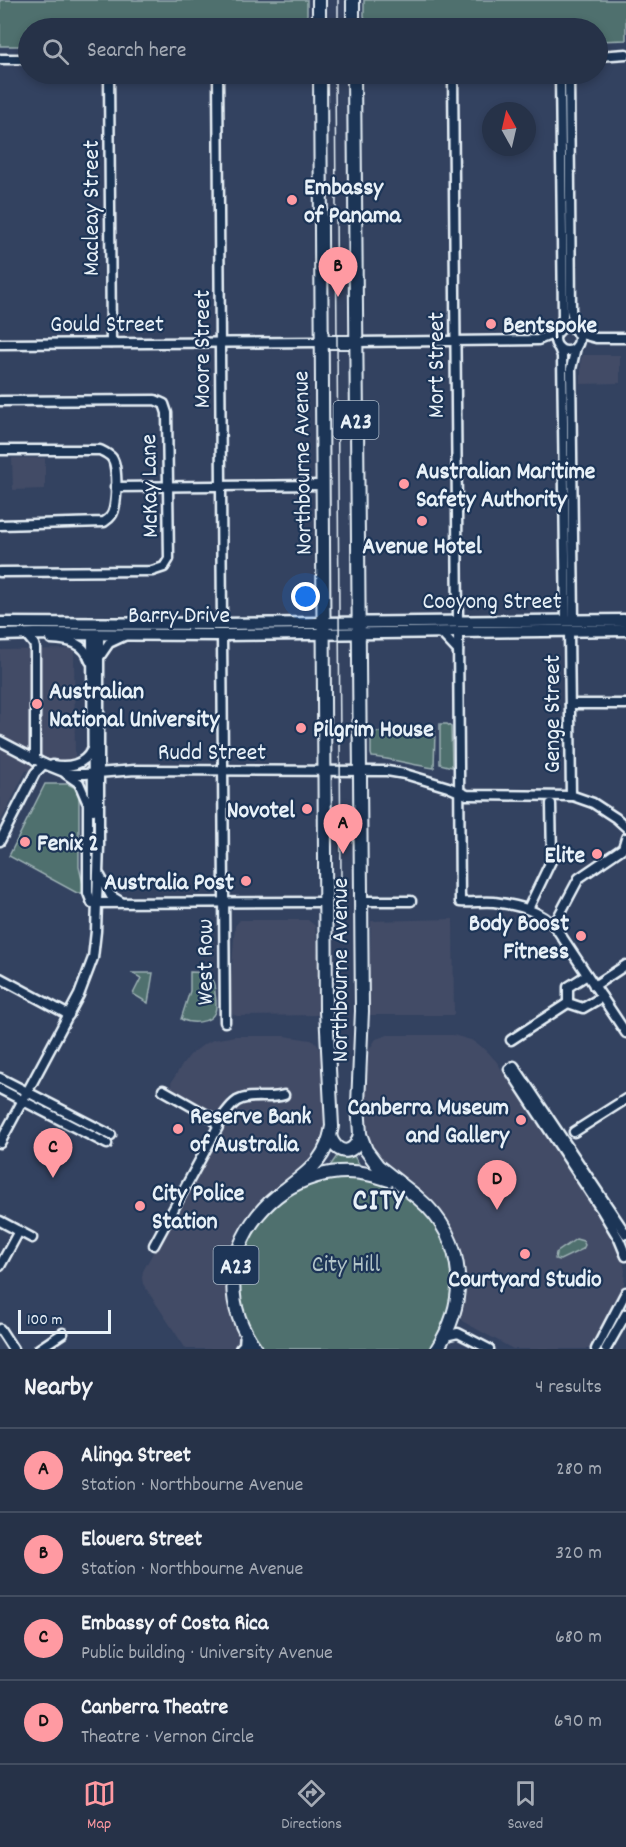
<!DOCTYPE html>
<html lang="en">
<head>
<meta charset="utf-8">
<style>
	:root { --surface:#263248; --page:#2e3a4f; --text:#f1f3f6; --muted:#a4aab4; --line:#424d60; --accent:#ff9aa2 }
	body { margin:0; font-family:Dekko,sans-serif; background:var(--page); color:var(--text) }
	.compass { position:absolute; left:482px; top:102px; width:54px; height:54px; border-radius:50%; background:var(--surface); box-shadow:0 3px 9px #0003; rotate:352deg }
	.scale { position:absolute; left:18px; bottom:15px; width:93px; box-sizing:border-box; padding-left:6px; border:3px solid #e8f1f8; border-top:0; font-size:16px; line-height:21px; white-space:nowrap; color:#e8f1f8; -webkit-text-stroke:4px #1d3557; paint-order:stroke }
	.you { position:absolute; left:306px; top:597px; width:21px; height:21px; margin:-15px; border:4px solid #fff; border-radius:50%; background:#1a73e8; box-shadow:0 0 0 9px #1a73e833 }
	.badge { display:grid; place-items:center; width:39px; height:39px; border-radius:50%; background:var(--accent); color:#111; font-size:20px; font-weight:700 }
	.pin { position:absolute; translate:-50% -50px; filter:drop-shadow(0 2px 3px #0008) }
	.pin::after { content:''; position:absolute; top:32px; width:21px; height:18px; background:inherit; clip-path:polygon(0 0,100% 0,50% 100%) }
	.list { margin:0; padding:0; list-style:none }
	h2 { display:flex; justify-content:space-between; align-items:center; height:78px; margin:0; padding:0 24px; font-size:26px }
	h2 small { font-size:20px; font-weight:400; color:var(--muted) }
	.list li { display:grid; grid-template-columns:39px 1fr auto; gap:18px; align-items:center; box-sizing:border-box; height:84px; padding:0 24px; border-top:2px solid var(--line) }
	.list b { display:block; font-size:22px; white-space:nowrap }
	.list p { margin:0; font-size:20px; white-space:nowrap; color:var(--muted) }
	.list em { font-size:20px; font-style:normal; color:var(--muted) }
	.icon { flex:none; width:33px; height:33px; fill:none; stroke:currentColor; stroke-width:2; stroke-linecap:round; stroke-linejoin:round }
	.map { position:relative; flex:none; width:626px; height:1349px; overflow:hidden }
	.search { position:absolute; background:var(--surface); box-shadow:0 3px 9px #0003; left:18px; right:18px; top:18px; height:66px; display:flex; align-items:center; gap:15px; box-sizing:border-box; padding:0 21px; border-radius:33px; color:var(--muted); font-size:22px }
	.sheet { height:414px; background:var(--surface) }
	nav { display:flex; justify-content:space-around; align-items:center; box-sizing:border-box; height:84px; border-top:2px solid var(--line); background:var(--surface); font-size:16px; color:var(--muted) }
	nav a { display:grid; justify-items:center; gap:3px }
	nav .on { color:var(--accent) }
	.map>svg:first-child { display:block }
	.built { fill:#424b66 }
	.green { fill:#4f6f6e; stroke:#9cb0b3; stroke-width:1.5 }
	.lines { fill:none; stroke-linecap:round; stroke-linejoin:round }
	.minor-casing { stroke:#e8f1f8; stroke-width:13 }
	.major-casing { stroke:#e8f1f8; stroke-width:15 }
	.highway-casing { stroke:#e8f1f8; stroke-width:16 }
	.minor { stroke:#1d3557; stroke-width:8 }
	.major { stroke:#1d3557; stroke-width:10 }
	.highway { stroke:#1d3557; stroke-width:12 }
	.tram { stroke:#e8f1f8; stroke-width:1.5 }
	.poi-dot { fill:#ff9aa2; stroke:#1d3557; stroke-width:2 }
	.labels { text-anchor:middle; stroke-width:4.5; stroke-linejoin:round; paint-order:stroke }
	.shield { fill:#1d3557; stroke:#abb9c8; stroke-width:1.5 }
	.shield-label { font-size:22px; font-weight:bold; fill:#e8f1f8 }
	.poi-label { font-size:24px; font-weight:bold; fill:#e8f1f8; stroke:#1d3557; text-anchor:start }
	.street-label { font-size:24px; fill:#e8f1f8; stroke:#1d3557 }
	.park-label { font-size:24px; fill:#b2c4c8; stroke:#1d3557 }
	.district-label { font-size:30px; font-weight:bold; letter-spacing:1.5px; fill:#e8f1f8; stroke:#1d3557 }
</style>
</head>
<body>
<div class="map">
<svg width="626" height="1349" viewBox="0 0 626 1349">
	<rect width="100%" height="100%" fill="#334260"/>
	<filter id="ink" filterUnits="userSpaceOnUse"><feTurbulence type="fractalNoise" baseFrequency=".0167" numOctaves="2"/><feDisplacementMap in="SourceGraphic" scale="12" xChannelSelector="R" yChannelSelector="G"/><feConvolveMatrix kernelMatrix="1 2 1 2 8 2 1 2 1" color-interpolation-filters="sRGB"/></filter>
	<g filter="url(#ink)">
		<g class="built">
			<polygon points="583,355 620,355 620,383 581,384 581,359"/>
			<polygon points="12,458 45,458 45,489 13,490"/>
			<polygon points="74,649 75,758 26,771 0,823 0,650"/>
			<polygon points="453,919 454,1015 368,1015 371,921"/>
			<polygon points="240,920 308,920 315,926 322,992 320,1013 318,1015 237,1016 232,1014 230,1009 230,992 235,926"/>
			<polygon points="388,1035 453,1035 471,1040 486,1050 496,1061 604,1223 620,1250 625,1270 624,1282 623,1290 593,1349 513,1349 462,1321 460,1316 464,1293 464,1270 459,1247 451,1228 443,1216 426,1196 395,1173 380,1159 370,1144 366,1131 364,1107 369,1050 376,1039"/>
			<polygon points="285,1036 311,1040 316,1043 321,1051 326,1113 323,1139 318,1151 309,1162 268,1195 255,1208 245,1223 237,1238 230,1259 228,1282 231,1312 241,1338 240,1345 235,1349 186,1349 143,1284 142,1278 143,1271 229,1114 239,1104 247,1101 284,1101 288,1100 290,1097 288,1091 284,1089 274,1094 270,1092 245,1093 237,1095 235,1099 232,1095 227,1099 230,1103 220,1115 214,1115 175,1093 172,1089 171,1083 180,1068 190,1055 203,1045 213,1040 235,1036"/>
		</g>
		<g class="green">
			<polygon points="0,0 307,0 307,16 304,28 28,28 28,46 0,46"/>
			<polygon points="364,0 626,0 626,40 598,41 598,28 368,28 364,16"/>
			<polygon points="440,724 447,724 451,727 452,767 440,764"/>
			<path d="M435,731L434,768C413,765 393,759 372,757L371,754V732Z"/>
			<polygon points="45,784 68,784 79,790 79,867 85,893 77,893 9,856"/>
			<path d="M190,972C196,972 204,972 209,976C214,980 215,986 215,993C216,999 217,1006 215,1012C210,1024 191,1024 181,1019L190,991Z"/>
			<polygon points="132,973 153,973 148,1003 133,994 141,978"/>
			<polygon points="337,1156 347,1158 354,1156 361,1167 361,1169 330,1170 330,1166"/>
			<polygon points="341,1176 383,1183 401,1192 409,1197 433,1220 444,1241 451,1260 453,1284 450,1311 431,1349 261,1349 242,1311 239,1277 242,1258 254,1229 274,1204 312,1182"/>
			<polygon points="576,1239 583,1241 585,1245 583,1249 560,1260 555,1259 556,1253"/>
		</g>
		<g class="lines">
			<g class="minor-casing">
				<g id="minor">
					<polyline points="598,56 626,54"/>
					<polyline points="0,59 28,59"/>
					<polyline points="109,74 111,343"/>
					<polyline points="218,74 222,624"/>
					<polyline points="453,74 458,621"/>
					<polyline points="569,74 571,310 576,331"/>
					<circle cx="567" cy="339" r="12"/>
					<polyline points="560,330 563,316 560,74"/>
					<polyline points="577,333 596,338 626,338"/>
					<polyline points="356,342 538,340 558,332"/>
					<polyline points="0,344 321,342"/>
					<polyline points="559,348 562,356 566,621"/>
					<polyline points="0,401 155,400 164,404 167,413 169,559 164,567 152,571 0,572"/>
					<path d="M0,450H100C104,452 109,454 112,458C118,466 118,508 111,516C109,519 107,520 104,522L0,525"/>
					<polyline points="115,487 322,485"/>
					<polyline points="574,621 571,369 576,347"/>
					<polyline points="569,631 571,796"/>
					<polyline points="436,632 443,635 458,651"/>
					<path d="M458,632L460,902C471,903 483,901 494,902C516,905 541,910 556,928L626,1033"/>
					<polyline points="92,634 93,810"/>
					<polyline points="222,635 225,1022"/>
					<polyline points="29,638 34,644 35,648 35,760"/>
					<path d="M51,639C69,640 84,642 90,661"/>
					<polyline points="100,656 109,643 124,636"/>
					<polyline points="570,704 626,704"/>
					<polyline points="0,741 44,764 69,774 85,774 135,770 387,771 405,774 448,787 467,795 573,796 593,803 616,818 626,827"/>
					<path d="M53,765C68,768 84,765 91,751"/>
					<polyline points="66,774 79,783 88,804 88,893 92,903 325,902"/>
					<polyline points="0,841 35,773 44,764"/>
					<polyline points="100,876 111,896 121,902"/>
					<polyline points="361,901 411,901"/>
					<polyline points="528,909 552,859 551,804"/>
					<polyline points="554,925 579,878 623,848 626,838"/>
					<polyline points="0,978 69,1015"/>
					<polyline points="594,986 626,965"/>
					<polyline points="568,1003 583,1008 602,997"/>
					<polyline points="511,1040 568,1003 568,987 587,975"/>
					<polyline points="0,1078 111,1135"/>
					<polyline points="0,1089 107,1144"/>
					<path d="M217,1122C225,1116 228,1107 237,1101C251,1093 269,1100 284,1095"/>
					<polyline points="574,1132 626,1099"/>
					<polyline points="0,1143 79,995 93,958 96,931 99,845 99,634"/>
					<polyline points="0,1221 32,1238"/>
					<polyline points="626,1234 514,1066 509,1069 601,1209 619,1239 626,1256"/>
					<polyline points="154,1245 218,1127 214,1119 163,1090"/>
					<polyline points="0,1266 19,1231"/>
					<polyline points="0,1329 13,1349"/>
					<polyline points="445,1336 458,1333 489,1349"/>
					<polyline points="39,1349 63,1333"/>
					<polyline points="596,1349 626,1292"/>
					<polyline points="606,1349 626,1314"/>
				</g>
			</g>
			<g class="major-casing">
				<g id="major">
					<polyline points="0,623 222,624 626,620"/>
					<polyline points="0,635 35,634 222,635 626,630"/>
					<polyline points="241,1349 245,1345 246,1334"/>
				</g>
			</g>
			<g class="highway-casing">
				<g id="highway">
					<polyline points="319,0 319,28"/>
					<polyline points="353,0 353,28"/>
					<polyline points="354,74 362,1011 358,1104 360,1134 366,1150 378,1166 416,1196"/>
					<polyline points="321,342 356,342"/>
					<path d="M330,1136C337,1157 356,1155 360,1134"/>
					<path d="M409,1191C464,1230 472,1294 437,1349"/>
					<path d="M282,1192C307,1172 327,1161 332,1126L326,1011L320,74"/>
					<path d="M256,1349C188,1258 284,1140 389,1180"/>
				</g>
			</g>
			<use href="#minor" class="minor"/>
			<use href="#major" class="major"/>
			<use href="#highway" class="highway"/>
			<g class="tram">
				<polyline points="338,0 338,28"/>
				<polyline points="335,74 341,878"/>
			</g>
		</g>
	</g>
	<g class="poi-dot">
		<circle cx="292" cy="200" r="6"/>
		<circle cx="491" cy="324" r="6"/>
		<circle cx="404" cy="484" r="6"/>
		<circle cx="422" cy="521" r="6"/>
		<circle cx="37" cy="704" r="6"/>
		<circle cx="301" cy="728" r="6"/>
		<circle cx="307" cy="809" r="6"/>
		<circle cx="25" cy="842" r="6"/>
		<circle cx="597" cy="854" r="6"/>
		<circle cx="246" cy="881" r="6"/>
		<circle cx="581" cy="936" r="6"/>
		<circle cx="521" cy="1120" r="6"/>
		<circle cx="178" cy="1129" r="6"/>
		<circle cx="140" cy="1206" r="6"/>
		<circle cx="525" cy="1254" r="6"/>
	</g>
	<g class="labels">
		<g class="shield">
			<rect x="333.5" y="401" width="45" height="38" rx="4.5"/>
			<rect x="213.5" y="1246" width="45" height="38" rx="4.5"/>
		</g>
		<g class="shield-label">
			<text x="356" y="428">A23</text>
			<text x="236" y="1273">A23</text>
		</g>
		<g class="poi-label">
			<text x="304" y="194">Embassy<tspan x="304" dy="28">of Panama</tspan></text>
			<text x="503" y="332">Bentspoke</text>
			<text x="416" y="478">Australian Maritime<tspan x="416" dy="28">Safety Authority</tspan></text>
			<text x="422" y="553" text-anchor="middle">Avenue Hotel</text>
			<text x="49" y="698">Australian<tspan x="49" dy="28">National University</tspan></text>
			<text x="313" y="736">Pilgrim House</text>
			<text x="295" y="817" text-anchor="end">Novotel</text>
			<text x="37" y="850">Fenix 2</text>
			<text x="585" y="862" text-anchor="end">Elite</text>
			<text x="234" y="889" text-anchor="end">Australia Post</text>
			<text x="569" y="930" text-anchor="end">Body Boost<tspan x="569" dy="28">Fitness</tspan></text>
			<text x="509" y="1114" text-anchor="end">Canberra Museum<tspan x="509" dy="28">and Gallery</tspan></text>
			<text x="190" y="1123">Reserve Bank<tspan x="190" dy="28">of Australia</tspan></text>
			<text x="152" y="1200">City Police<tspan x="152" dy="28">Station</tspan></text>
			<text x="525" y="1286" text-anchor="middle">Courtyard Studio</text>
		</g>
		<g class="street-label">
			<text transform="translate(90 208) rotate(-90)" y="8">Macleay Street</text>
			<text x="107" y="331">Gould Street</text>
			<text transform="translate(201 349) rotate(-90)" y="8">Moore Street</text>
			<text transform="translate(435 365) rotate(-90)" y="8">Mort Street</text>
			<text transform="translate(301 463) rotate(-91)" y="8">Northbourne Avenue</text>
			<text transform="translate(148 486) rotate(-91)" y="8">McKay Lane</text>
			<text x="492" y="608">Cooyong Street</text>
			<text x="179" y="622">Barry Drive</text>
			<text transform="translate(551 714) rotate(-90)" y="8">Genge Street</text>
			<text x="212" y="759">Rudd Street</text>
			<text transform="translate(204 962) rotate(-90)" y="8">West Row</text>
			<text transform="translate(339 970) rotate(-90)" y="8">Northbourne Avenue</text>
		</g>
		<g class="park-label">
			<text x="346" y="1271">City Hill</text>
		</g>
		<g class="district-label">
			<text x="379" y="1209">CITY</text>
		</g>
	</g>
</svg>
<svg class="compass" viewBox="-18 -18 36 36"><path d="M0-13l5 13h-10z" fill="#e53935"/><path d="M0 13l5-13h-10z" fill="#a4aab4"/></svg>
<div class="scale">100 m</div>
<div class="you"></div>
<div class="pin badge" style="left:343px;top:854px">A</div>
<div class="pin badge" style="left:338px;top:297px">B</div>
<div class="pin badge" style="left:53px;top:1178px">C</div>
<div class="pin badge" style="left:497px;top:1210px">D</div>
<div class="search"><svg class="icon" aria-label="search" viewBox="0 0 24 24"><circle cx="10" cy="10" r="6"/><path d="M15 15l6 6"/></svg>Search here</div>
</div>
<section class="sheet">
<h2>Nearby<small>4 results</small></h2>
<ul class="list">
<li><span class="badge">A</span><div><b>Alinga Street</b><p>Station · Northbourne Avenue</p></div><em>280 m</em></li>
<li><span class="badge">B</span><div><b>Elouera Street</b><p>Station · Northbourne Avenue</p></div><em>320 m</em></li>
<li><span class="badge">C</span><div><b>Embassy of Costa Rica</b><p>Public building · University Avenue</p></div><em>680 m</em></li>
<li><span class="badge">D</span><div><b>Canberra Theatre</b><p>Theatre · Vernon Circle</p></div><em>690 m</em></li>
</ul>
</section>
<nav>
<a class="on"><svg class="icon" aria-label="map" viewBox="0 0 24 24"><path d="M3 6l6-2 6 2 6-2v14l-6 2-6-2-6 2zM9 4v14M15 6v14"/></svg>Map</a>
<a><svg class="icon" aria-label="directions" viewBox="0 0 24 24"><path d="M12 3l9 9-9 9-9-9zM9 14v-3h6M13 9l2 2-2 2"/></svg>Directions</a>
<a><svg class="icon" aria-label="saved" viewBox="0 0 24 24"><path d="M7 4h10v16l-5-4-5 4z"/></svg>Saved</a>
</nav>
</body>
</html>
